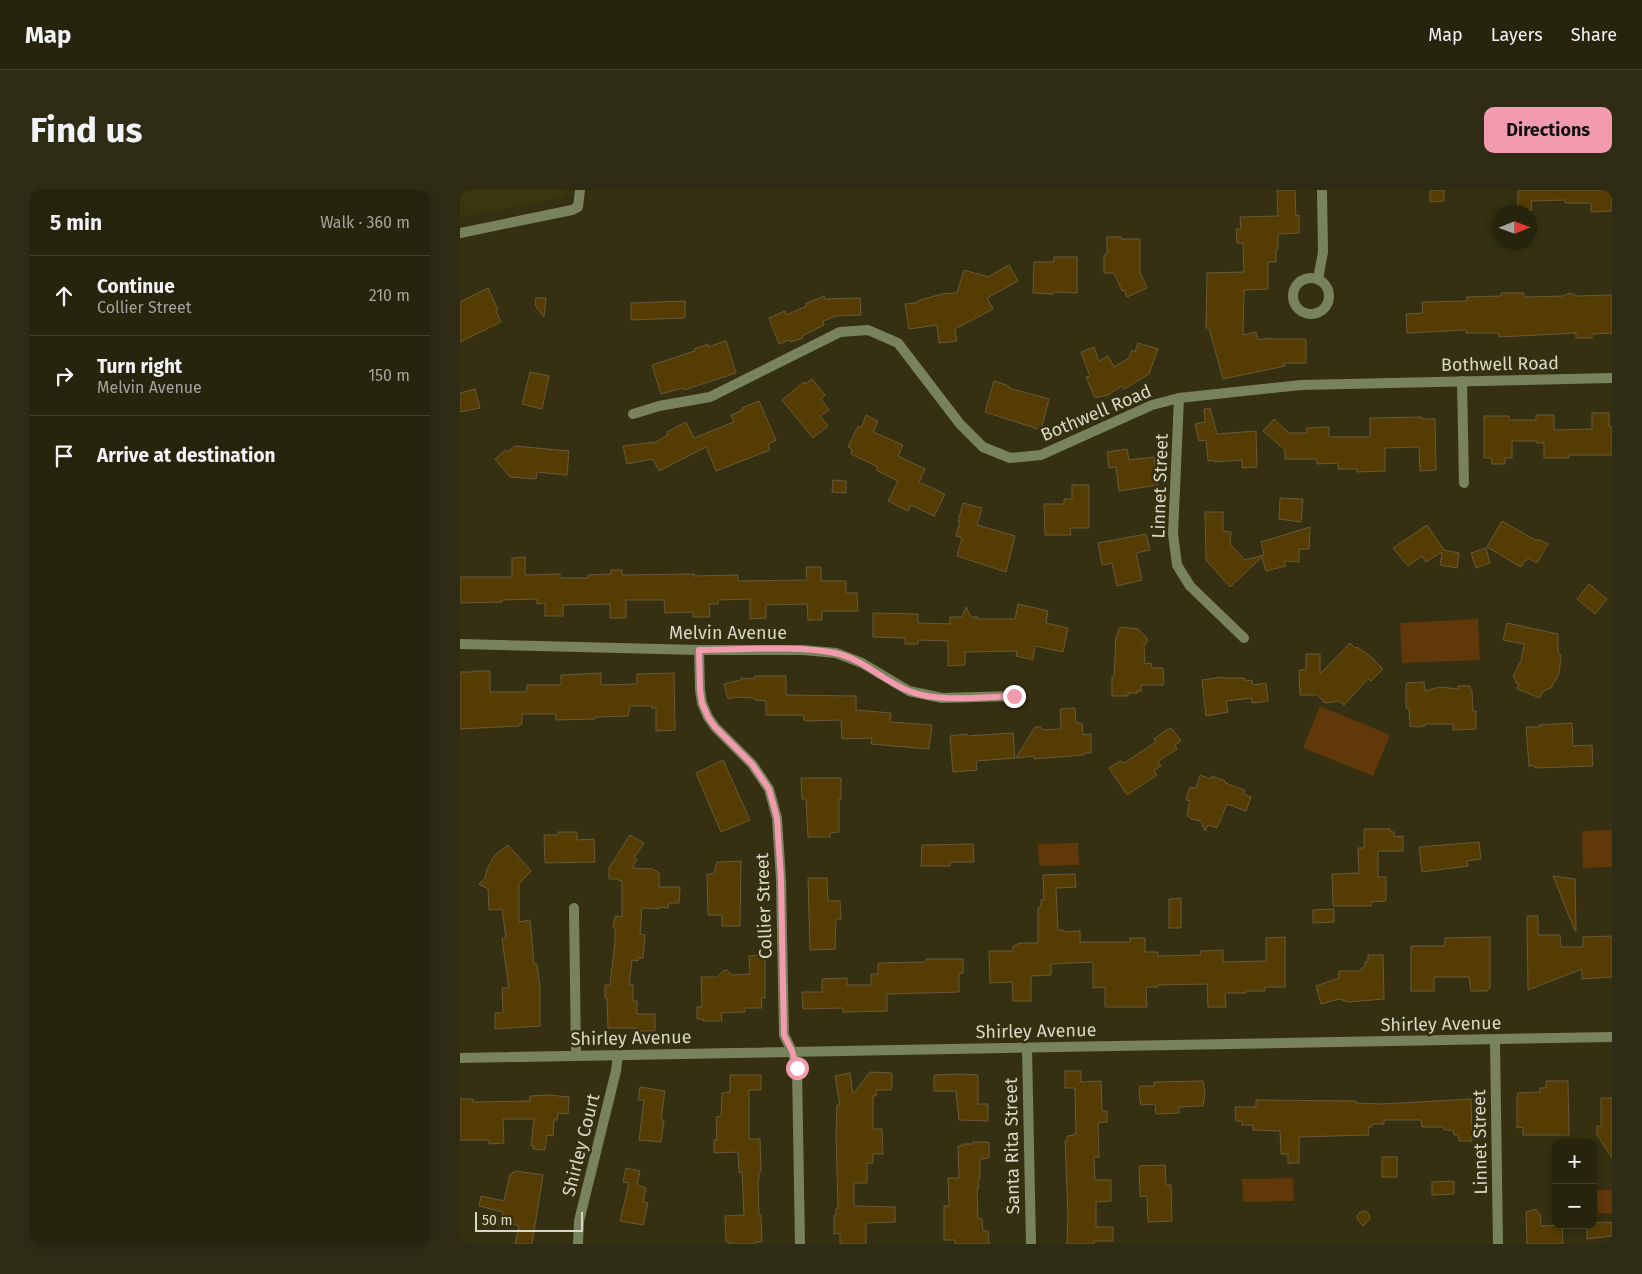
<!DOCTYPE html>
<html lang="en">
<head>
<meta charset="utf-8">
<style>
	:root { --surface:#27240d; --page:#2f2c16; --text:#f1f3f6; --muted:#a4a49d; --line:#43412e; --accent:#f29aae }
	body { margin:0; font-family:"Fira Sans",sans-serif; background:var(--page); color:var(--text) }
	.controls { position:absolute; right:15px; bottom:15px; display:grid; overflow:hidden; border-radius:10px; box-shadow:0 2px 8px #0003 }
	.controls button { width:45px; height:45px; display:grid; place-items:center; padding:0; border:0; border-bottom:1px solid var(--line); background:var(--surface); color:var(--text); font:25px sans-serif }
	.compass { position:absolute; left:1032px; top:15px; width:45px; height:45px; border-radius:50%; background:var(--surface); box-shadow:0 2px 8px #0003; rotate:89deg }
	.scale { position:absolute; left:15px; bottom:12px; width:108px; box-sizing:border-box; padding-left:5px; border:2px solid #d9d8c6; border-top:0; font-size:14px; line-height:18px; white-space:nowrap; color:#d9d8c6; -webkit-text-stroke:4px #343011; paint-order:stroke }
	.stop { position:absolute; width:15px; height:15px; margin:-11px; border:4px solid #f29aae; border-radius:50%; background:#fff }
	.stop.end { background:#f29aae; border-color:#fff; box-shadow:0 1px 5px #0008 }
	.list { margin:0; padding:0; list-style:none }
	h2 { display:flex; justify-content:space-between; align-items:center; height:65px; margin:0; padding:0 20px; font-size:21px }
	h2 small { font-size:16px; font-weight:400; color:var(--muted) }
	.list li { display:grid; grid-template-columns:32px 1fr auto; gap:15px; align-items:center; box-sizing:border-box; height:80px; padding:0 20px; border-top:1px solid var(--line) }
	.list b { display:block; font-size:19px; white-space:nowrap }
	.list p { margin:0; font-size:16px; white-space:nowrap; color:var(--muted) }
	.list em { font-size:16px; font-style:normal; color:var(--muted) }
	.icon { flex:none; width:28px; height:28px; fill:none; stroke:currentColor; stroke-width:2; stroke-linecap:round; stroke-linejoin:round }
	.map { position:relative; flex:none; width:1152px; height:1054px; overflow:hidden; border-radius:10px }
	header { display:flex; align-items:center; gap:30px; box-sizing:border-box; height:70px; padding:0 25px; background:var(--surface); border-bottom:1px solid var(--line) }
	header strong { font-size:24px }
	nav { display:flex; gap:28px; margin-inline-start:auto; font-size:18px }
	.intro { display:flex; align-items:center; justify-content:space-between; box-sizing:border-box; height:120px; padding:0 30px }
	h1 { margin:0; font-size:35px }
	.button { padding:12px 22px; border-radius:10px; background:var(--accent); color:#111; font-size:18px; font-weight:700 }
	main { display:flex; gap:30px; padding:0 30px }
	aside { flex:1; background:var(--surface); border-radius:10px; box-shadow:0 2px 8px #0003 }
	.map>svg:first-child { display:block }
	.built { fill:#3b360e }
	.green { fill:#60380a }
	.building { fill:#543c02; stroke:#68593c }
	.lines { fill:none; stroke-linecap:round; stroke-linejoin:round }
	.street { stroke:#78835d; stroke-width:10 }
	.route { stroke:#f29aae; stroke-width:6 }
	.labels { text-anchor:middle; stroke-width:5; stroke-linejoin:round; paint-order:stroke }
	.street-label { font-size:18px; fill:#d9d8c6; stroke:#343011 }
</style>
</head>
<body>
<header>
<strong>Map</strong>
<nav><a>Map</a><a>Layers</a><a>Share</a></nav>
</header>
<div class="intro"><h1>Find us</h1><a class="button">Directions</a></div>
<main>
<aside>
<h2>5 min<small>Walk · 360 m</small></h2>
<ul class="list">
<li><svg class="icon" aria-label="ahead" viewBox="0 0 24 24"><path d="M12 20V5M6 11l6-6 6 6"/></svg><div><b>Continue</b><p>Collier Street</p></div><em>210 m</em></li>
<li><svg class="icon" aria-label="right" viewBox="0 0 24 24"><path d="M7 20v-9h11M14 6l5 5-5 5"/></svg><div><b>Turn right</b><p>Melvin Avenue</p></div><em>150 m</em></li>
<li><svg class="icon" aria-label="arrive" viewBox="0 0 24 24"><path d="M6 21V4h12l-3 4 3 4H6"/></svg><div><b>Arrive at destination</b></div></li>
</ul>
</aside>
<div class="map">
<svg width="1152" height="1054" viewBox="0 0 1152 1054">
	<rect width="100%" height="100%" fill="#343011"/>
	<polygon class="built" points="0,0 106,0 106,1 105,5 101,8 0,27"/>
	<g class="green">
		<polygon points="1018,429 1020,470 942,473 940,433"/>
		<polygon points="860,516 930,545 913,586 843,558"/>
		<polygon points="1152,640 1152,677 1123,678 1122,641"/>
		<polygon points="618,653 619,675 579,676 578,654"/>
		<polygon points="833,988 834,1011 783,1012 782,989"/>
		<polygon points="1137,1000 1152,1000 1152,1023 1138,1023"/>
	</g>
	<g class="building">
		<polygon points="817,0 835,0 836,26 839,25 839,43 818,44 818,60 816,60 816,72 808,72 808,99 784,100 783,145 796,142 798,150 809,148 809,149 846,149 846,173 824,173 825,176 763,189 749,138 746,138 747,83 784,82 783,53 777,53 776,39 781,39 780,27 818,26"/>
		<polygon points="970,0 984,0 984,11 970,12"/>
		<polygon points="1058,0 1152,0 1152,21 1131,22 1131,13 1105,13 1105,10 1071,11 1072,20 1058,21"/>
		<polygon points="647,47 661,47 661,49 680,49 680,82 687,98 667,107 664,100 662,101 654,83 644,83 644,65 647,64"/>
		<polygon points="594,67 617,67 617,103 595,102 593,104 573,103 574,72 594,72"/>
		<polygon points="549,75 558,91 527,108 533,119 495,139 497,151 479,153 477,135 449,139 445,114 456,113 460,110 482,104 497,103 504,80 528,87"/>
		<polygon points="28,98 38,120 36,121 41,132 0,152 0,112"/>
		<polygon points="1041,103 1064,103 1064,107 1103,106 1110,103 1117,106 1152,105 1152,143 1132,144 1132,148 1116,148 1116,143 1039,147 1038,143 1006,143 1006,140 947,143 946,124 963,123 962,112 1007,111 1007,107 1041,106"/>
		<polygon points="364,106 365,109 400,108 401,125 376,126 363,131 364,135 342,146 343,148 331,152 330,150 319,154 309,128 325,121 326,125 347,116 345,114"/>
		<polygon points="76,108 86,108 84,127 75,115"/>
		<polygon points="225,111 225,128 171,130 171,113"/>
		<polygon points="266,151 276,183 224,200 223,198 201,204 192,175 235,161 234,159 248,154 248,157"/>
		<polygon points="678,153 698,159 689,184 664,199 662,196 648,205 635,208 626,187 630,186 621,162 634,157 639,171 648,166 654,177 669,168 672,160 675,162"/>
		<polygon points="70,182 89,186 82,219 62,214"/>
		<polygon points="352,189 365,205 361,209 369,220 360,226 368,236 353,248 322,210 344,192 345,194"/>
		<polygon points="534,191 549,196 549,198 589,209 581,240 525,222"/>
		<polygon points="15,199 20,218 0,222 0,203"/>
		<polygon points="299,211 316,250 308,254 310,260 256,281 246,257 199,281 193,269 167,274 163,256 196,252 208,245 207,242 226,232 234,248 274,232 271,225 283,220 282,218"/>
		<polygon points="750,218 757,244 796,241 797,277 782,278 782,270 754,272 754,270 748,271 746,250 739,251 735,234 745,232 744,219"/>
		<polygon points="1132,223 1149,223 1149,236 1152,237 1152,265 1109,265 1109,268 1084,268 1084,253 1077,253 1077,251 1052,251 1052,268 1045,268 1045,274 1032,274 1031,268 1024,268 1024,226 1049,226 1049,230 1076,230 1076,225 1094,225 1094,240 1132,239"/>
		<polygon points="406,225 418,231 413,242 443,255 438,266 465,279 459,292 485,304 474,326 451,315 448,321 428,311 438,291 416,280 418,277 391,264 392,259 388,257 398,236 401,238"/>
		<polygon points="962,227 962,229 975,229 976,280 960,281 959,257 925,258 925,281 897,282 897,279 878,279 878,273 857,274 857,269 825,269 825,260 803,241 814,229 829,243 847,243 847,238 869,237 869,247 910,247 910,228"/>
		<polygon points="55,256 109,261 107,285 77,282 76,289 50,287 35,269 46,260 48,262"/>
		<polygon points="667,259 669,270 694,267 698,295 659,301 656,277 649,278 647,262"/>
		<polygon points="373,290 386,291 386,303 372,302"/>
		<polygon points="612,295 629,295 629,338 610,338 611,345 585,345 584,314 604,314 604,309 612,309"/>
		<polygon points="820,308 843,309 841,332 819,329"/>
		<polygon points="503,313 522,318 517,335 555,346 546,382 497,366 502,348 496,346 500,331 498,331"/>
		<polygon points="745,322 763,322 763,341 771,342 770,354 785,370 804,365 801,352 850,337 849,359 839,359 839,372 824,371 826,376 806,381 802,367 770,397 746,370"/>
		<polygon points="1042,331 1077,351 1078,349 1088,354 1077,373 1068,368 1066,371 1065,370 1061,377 1027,357"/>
		<polygon points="967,335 984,360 999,363 997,378 980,375 982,362 966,372 962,366 948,376 933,358"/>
		<polygon points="686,344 690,360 676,363 682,390 657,396 652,373 642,375 638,353"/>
		<polygon points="1026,358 1030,373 1016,378 1011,363"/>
		<polygon points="65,367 65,385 100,384 100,388 128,388 128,385 151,384 151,380 162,380 162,385 235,384 233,386 278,385 278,391 347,390 346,377 361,377 361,391 386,391 386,403 397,403 398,421 362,421 362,430 348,430 347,414 306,415 306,428 290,429 290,409 258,410 258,414 249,414 250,427 233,427 233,422 205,423 204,410 166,410 166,428 150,428 150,414 103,415 103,426 85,426 85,413 77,414 77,409 42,410 42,412 0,413 0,387 52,387 52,368"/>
		<polygon points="1129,394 1147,409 1135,424 1117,409"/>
		<polygon points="558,414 588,421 586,433 608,438 603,462 575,456 573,470 556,466 557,461 505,462 505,475 488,476 488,451 458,450 458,454 445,454 445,448 413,447 413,423 458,424 458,433 490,434 490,427 502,427 506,417 511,427 518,427 518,429 555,429"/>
		<polygon points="1047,433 1098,444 1098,461 1101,466 1099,484 1091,498 1083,501 1080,508 1057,499 1059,494 1055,492 1056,490 1053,486 1061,471 1064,454 1043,450"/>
		<polygon points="661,437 678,439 687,448 687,453 684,455 685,474 691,473 692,478 703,478 704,490 703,495 681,495 681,501 677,501 678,503 668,503 668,506 652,506 652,487 654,487 656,446 658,446 658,440"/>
		<polygon points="890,453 895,458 897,457 909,465 923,479 911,491 908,489 884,515 879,511 865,513 857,505 840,505 839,480 846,480 846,464 860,464 860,484"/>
		<polygon points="13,481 30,481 30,502 66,502 67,495 101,495 101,485 141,483 141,495 177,494 177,484 214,483 215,540 196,541 196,518 192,518 192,516 170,516 168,526 135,527 135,529 96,530 96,524 62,524 62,534 59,534 59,536 0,539 0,482 13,482"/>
		<polygon points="295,486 326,486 326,505 396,506 396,520 431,523 430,532 472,535 469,559 411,554 412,548 382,549 381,530 347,531 344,530 344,525 306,525 306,511 295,510 295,508 275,507 268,509 264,494 281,490 281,488 295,489"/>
		<polygon points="763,487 763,488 785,488 785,491 792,490 793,495 806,493 808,511 792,513 792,508 766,511 768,522 746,526 742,490"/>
		<polygon points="964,492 965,501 980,497 998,499 998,496 1010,496 1010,500 1012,500 1013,521 1016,521 1016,539 993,540 993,534 965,534 965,536 957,537 950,536 949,518 946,518 946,493"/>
		<polygon points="615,518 616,533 622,533 623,545 631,544 631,563 624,563 624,565 574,569 574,566 556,568 575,537 580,537 583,540 601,539 600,519"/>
		<polygon points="1112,533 1113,556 1132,555 1133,576 1075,578 1075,576 1069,576 1066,537 1080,537 1079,535"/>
		<polygon points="708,539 712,539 721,551 715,555 717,559 698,571 701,576 694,580 697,585 667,605 649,578 660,571 664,573 696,552 694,549"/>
		<polygon points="553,543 555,568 516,571 517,580 493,582 490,546 507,544 507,546"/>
		<polygon points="263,570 290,630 261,642 236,583"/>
		<polygon points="740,585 751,589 752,586 765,591 765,593 785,600 783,604 791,607 786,621 767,614 757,638 748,635 745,641 741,631 731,629 727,625 730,611 726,610 730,597 736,598"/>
		<polygon points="341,588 381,588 381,609 379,609 379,642 370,643 370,647 348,647 346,609 342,609"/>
		<polygon points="904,639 930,639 931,642 934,642 934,647 943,646 943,661 918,661 918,687 926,687 926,711 911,712 911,716 873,716 872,684 899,683 898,658 904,658"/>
		<polygon points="98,642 117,642 117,650 134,649 135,672 85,673 84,645 98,645"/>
		<polygon points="170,645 184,653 174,668 177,670 172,678 193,679 199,683 199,697 220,697 219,713 209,713 208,718 199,717 199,719 182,718 180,744 185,745 183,768 178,768 178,771 172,770 169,795 173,795 173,811 177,811 177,824 195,824 195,841 176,841 176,838 148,838 147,808 145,808 145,795 150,795 155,752 155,738 153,737 155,726 162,727 162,691 159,691 159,689 149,689 149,678"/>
		<polygon points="1019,652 1021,669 1007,671 1008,676 962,682 959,657"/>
		<polygon points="513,654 514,672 490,672 490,676 461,676 462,655"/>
		<polygon points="48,655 71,681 59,694 59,732 70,730 74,774 77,774 80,798 80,836 35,839 35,823 43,823 42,798 49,798 42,749 46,748 42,719 29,720 28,699 19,694 25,688 27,679 35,665"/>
		<polygon points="281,671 280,736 262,736 262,725 248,725 247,684 254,684 257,672"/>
		<polygon points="615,684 616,697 596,698 598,740 604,740 605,742 620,741 620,752 670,752 670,748 685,748 685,762 698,762 698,766 741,765 740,761 763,760 763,772 806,771 806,748 825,747 825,797 805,797 805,801 786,801 786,803 765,803 766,817 748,817 747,794 698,795 698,797 686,797 687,817 645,817 645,797 633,798 633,772 591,774 591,785 571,786 571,811 553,811 552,792 530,793 529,761 553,761 553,756 560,753 578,753 578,717 581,717 581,710 584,710 583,685"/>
		<polygon points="1093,686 1115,689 1116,741 1115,741"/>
		<polygon points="348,688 367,688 368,711 380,711 381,729 376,729 375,759 350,760"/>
		<polygon points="721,708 721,738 709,738 709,709"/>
		<polygon points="874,719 874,732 853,733 853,720"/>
		<polygon points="1067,726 1078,726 1078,745 1100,745 1101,757 1123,757 1123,747 1152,746 1152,787 1122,789 1122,779 1068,800"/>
		<polygon points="1030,747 1030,798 1027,801 1011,801 1009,787 974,787 974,801 951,801 951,756 985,756 985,748"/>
		<polygon points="305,765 305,808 301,808 302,818 285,818 285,822 261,823 262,831 243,831 243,829 237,829 237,817 242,817 241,787 257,787 263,781 267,780 272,785 290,784 289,766"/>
		<polygon points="908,765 923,765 924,809 889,812 879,809 861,814 856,796 879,788 879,781 901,781 901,778 905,778 905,772 908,772"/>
		<polygon points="466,769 503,769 503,783 499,783 499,802 427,804 427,821 383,822 383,818 343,819 342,802 362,802 362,789 387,788 387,795 411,795 411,784 418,784 418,773 465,772"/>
		<polygon points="605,881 621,881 621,892 641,891 642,921 647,921 647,932 638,933 639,967 634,967 635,990 651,990 651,1011 636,1012 636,1037 653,1037 653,1051 634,1051 634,1054 607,1054 608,1026 605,951 607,951 607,946 614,945 614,944 616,944 615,898 605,898"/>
		<polygon points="410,882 432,883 432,896 431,900 416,900 416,906 413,906 413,939 422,939 423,964 413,964 413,973 407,973 407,993 394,993 394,1016 435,1017 435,1032 406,1033 406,1054 380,1054 380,1043 374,1044 374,1025 376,1025 376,1019 378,1019 376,944 377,915 380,915 375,886 390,883 393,904"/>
		<polygon points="500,884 518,885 518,914 528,914 528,931 499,930 496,901 474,901 474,885"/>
		<polygon points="270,885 301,885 301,900 289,900 289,949 300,949 301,982 299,982 299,990 298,990 299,1025 301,1025 302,1052 296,1052 296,1054 269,1054 269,1052 266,1052 265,1026 284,1025 282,982 279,982 278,962 254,963 254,950 257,950 256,927 261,926 262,903 270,902"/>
		<polygon points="743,891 745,904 743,916 719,917 719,923 696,924 695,914 681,915 679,905 680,896 694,896 694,892"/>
		<polygon points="1086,891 1108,891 1109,945 1063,945 1063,937 1057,938 1057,909 1058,903 1080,902 1080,898 1086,898"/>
		<polygon points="180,897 205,901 201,930 204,930 201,952 179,950 184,910 178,910"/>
		<polygon points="89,905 109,907 108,924 98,923 97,930 94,930 93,946 87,945 85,960 73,959 74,956 71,956 74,929 43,929 44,953 29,954 29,950 0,950 0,909 13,909 13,912 70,911 70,906"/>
		<polygon points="1141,908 1152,908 1152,968 1137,945 1137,936 1141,936"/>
		<polygon points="1011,909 1012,951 999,951 998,945 994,945 993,940 984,940 984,937 962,937 961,930 924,930 924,934 912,934 912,937 908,937 909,945 839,947 839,973 828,973 828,964 821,964 820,941 793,940 793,935 782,935 782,931 776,931 775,917 796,917 796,910 896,911 896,913 922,914"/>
		<polygon points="513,952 529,952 529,968 520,969 520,989 518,989 519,998 517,998 518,1029 522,1029 523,1041 528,1041 529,1054 495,1054 495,1050 484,1050 484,1016 489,1016 488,988 499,988 498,956 502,956 502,954 513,954"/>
		<rect x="922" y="967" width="15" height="20"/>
		<polygon points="705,975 706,995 711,995 712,1031 688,1032 687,1006 680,1007 679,976"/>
		<polygon points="166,978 180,981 177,995 186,998 183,1012 188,1013 183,1035 160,1031 169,993 163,992"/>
		<polygon points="56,981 83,985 72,1054 55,1054 59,1036 41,1030 43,1022 19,1016 21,1006 44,1011 50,984"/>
		<polygon points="994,991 994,1004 972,1005 972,992"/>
		<polygon points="1076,1019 1080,1025 1081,1036 1102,1035 1103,1054 1067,1054 1066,1022"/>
		<polygon points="905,1021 909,1024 910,1029 903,1036 898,1030 897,1026 900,1022"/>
		<polygon points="1147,1032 1152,1033 1152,1046 1127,1049 1127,1035 1133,1035 1133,1033"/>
	</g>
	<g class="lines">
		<g class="street">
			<polyline points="0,43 112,20 118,17 120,0"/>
			<circle cx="851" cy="106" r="18"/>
			<polyline points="858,89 863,62 862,0"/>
			<polyline points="1002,191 1004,293"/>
			<polyline points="719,208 713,344 717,375 730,396 784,448"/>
			<polyline points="173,224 199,216 250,207 380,142 408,140 438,153 500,234 523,257 550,268 581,265 692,215 719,208 841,195 1152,188"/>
			<polyline points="0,454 239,460 343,460 376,463 402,473 449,501 482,508 554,506"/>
			<polyline points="239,460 240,500 242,513 248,527 255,537 292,574 309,599 317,628 321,690 324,845 332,861 337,878 340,1054"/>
			<polyline points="114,718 116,865"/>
			<polyline points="1035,850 1038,1054"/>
			<polyline points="567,858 571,1054"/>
			<polyline points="0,868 1152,847"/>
			<polyline points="118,1054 119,1031 156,881 158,865"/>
		</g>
	</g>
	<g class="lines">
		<path class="route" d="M337,878L332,861L324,845L321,690L317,628L309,599L292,574L255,537L248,527L242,513L240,500L239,460C281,460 334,455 375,463C403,469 423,491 449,501C478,513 523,507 554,506"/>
	</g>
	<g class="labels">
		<g class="street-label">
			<text transform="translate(1040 174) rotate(-1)" y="6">Bothwell Road</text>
			<text transform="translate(636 223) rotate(-23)" y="6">Bothwell Road</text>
			<text transform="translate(700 296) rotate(-88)" y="6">Linnet Street</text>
			<text x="268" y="449">Melvin Avenue</text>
			<text transform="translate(304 716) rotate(-92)" y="6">Collier Street</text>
			<text transform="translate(981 834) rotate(-1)" y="6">Shirley Avenue</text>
			<text transform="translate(576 841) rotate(-1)" y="6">Shirley Avenue</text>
			<text transform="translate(171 848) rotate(-1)" y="6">Shirley Avenue</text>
			<text transform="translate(1020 952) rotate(-91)" y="6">Linnet Street</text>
			<text transform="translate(121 955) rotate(-76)" y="6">Shirley Court</text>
			<text transform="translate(552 956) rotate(-91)" y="6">Santa Rita Street</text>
		</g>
	</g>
</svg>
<div class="controls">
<button>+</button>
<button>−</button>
</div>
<svg class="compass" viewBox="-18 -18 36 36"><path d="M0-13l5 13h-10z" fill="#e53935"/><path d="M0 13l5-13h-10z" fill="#a4a49d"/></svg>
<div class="scale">50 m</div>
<div class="stop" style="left:337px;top:878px"></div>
<div class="stop end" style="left:554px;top:506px"></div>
</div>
</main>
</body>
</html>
